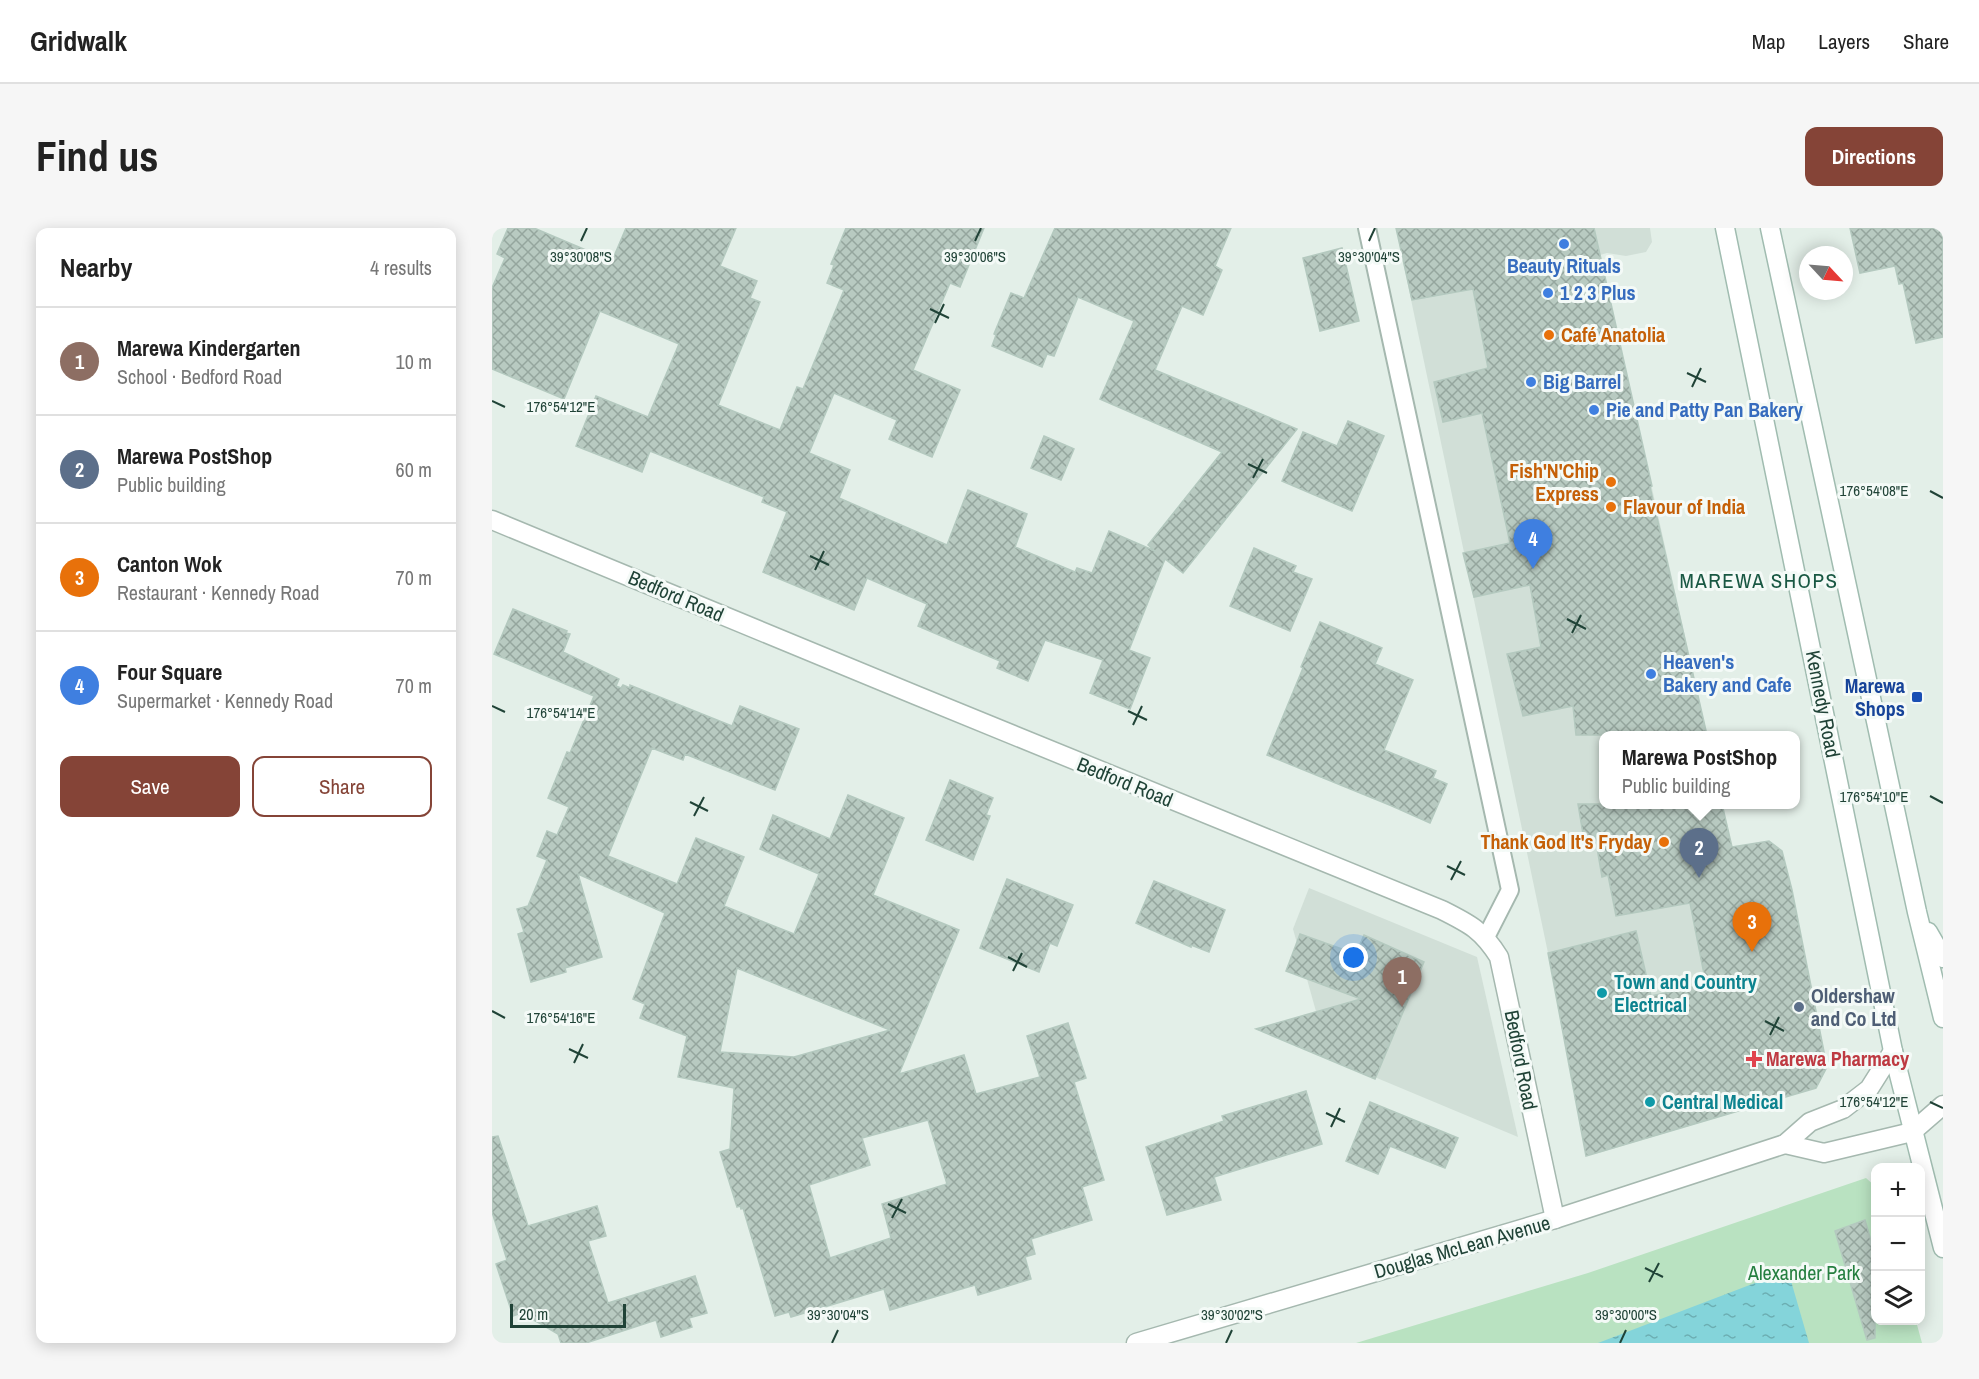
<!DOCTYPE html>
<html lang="en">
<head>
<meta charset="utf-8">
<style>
	:root { --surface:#fff; --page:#f6f6f6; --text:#222; --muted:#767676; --line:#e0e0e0; --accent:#854437 }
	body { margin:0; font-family:"Archivo Narrow",sans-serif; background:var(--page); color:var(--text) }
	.controls { position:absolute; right:18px; bottom:18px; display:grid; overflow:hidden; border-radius:12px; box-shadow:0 3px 15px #0003 }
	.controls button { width:54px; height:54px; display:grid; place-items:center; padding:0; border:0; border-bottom:2px solid var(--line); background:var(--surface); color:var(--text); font:30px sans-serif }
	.compass { position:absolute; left:1307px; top:18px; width:54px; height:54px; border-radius:50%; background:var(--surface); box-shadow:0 3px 15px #0003; rotate:116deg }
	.scale { position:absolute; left:18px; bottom:15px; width:116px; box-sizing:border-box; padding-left:6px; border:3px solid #204337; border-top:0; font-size:16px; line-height:21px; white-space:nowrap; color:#204337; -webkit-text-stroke:4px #f4faf7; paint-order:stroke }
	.you { position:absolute; left:862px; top:730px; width:21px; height:21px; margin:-15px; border:4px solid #fff; border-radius:50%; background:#1a73e8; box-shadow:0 0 0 9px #1a73e833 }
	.badge { display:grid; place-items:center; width:39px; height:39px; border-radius:50%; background:var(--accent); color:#fff; font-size:20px; font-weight:700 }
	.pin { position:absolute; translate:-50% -50px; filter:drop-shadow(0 2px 3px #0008) }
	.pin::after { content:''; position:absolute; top:32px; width:21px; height:18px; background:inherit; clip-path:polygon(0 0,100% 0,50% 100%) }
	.popup { position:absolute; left:1107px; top:503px; width:201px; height:78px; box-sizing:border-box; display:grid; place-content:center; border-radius:12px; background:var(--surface); filter:drop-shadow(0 2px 4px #0005); font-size:20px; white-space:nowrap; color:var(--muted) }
	.popup b { font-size:22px; color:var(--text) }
	.popup::after { content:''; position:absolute; left:50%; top:100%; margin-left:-12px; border:12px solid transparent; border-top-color:var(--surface) }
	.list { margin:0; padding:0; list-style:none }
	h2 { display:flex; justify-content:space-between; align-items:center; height:78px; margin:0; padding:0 24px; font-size:26px }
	h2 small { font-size:20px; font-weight:400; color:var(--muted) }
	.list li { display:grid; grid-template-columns:39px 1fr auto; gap:18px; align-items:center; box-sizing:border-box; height:108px; padding:0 24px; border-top:2px solid var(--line) }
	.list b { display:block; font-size:22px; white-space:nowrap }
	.list p { margin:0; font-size:20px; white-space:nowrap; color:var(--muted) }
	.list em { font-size:20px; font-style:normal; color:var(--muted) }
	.actions { display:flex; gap:12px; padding:18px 24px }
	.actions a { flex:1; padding:14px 0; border:2px solid var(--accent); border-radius:12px; text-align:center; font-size:21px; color:var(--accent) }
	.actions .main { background:var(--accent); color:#fff }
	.icon { flex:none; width:33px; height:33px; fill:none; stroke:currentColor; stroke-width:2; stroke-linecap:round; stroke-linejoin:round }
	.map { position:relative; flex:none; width:1451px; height:1115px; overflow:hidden; border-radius:12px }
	header { display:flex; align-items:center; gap:36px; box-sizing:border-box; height:84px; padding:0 30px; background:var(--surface); border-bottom:2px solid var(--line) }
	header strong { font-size:28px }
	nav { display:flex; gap:33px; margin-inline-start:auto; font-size:21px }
	.intro { display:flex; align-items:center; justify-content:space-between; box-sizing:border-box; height:144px; padding:0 36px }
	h1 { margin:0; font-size:42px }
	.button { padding:15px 27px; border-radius:12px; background:var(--accent); color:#fff; font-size:21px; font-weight:700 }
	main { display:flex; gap:36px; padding:0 36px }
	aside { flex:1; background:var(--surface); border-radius:12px; box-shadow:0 3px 15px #0003 }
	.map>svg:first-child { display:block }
	.built { fill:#d1dfd7 }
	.green { fill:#b9e2c1 }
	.water { fill:url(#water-ripples) }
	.building { fill:url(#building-cross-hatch); stroke:#b4c9bf; stroke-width:1.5; fill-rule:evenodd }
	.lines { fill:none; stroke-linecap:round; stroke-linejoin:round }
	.service-casing { stroke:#a5b8af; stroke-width:20 }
	.minor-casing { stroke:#a5b8af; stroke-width:21 }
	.secondary-casing { stroke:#a0bcb0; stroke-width:21 }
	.service { stroke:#fff; stroke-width:16 }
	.minor { stroke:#fff; stroke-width:18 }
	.secondary { stroke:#fff; stroke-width:18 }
	.ticks { fill:none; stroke:#204337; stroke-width:2 }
	.shop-dot { fill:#3f7fe0; stroke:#f4faf7; stroke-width:2 }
	.food-dot { fill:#e8710a; stroke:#f4faf7; stroke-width:2 }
	.transit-dot { fill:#1a4fb4; stroke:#f4faf7; stroke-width:2 }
	.culture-dot { fill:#0f9aa8; stroke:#f4faf7; stroke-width:2 }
	.service-dot { fill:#5c6f8a; stroke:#f4faf7; stroke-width:2 }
	.health-dot { fill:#e0444e; stroke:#f4faf7; stroke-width:2 }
	.labels { text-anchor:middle; stroke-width:6; stroke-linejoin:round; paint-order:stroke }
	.shop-label { font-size:20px; font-weight:bold; fill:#366cbe; stroke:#f4faf7; text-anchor:start }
	.food-label { font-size:20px; font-weight:bold; fill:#c56008; stroke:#f4faf7; text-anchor:start }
	.street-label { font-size:20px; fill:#204337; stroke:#f4faf7 }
	.transit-label { font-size:20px; font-weight:bold; fill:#164399; stroke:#f4faf7; text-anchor:end }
	.culture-label { font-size:20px; font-weight:bold; fill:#0d838f; stroke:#f4faf7; text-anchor:start }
	.service-label { font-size:20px; font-weight:bold; fill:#4e5e75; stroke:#f4faf7; text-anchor:start }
	.health-label { font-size:20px; font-weight:bold; fill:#be3a42; stroke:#f4faf7; text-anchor:start }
	.park-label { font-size:20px; fill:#257f40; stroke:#f4faf7 }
	.neighbourhood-label { font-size:21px; letter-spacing:1.5px; fill:#195843; stroke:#f4faf7 }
	.ticks-label { font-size:15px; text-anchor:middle; fill:#204337; stroke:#f4faf7; stroke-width:6; stroke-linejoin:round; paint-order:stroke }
</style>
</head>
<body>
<header>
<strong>Gridwalk</strong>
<nav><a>Map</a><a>Layers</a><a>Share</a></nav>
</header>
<div class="intro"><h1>Find us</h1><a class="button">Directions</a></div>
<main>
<aside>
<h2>Nearby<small>4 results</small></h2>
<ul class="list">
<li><span class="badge" style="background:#8d6e63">1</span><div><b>Marewa Kindergarten</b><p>School · Bedford Road</p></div><em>10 m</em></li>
<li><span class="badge" style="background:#5c6f8a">2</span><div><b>Marewa PostShop</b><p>Public building</p></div><em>60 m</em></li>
<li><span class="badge" style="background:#e8710a">3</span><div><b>Canton Wok</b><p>Restaurant · Kennedy Road</p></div><em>70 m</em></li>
<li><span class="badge" style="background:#3f7fe0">4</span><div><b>Four Square</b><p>Supermarket · Kennedy Road</p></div><em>70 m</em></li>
</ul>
<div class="actions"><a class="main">Save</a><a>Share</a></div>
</aside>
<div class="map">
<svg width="1451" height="1115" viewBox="0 0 1451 1115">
	<defs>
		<pattern id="water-ripples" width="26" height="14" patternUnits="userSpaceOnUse" patternTransform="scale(1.5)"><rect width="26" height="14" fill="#84d4da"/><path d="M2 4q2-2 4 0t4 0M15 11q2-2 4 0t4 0" fill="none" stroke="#6caeb2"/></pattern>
		<pattern id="building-cross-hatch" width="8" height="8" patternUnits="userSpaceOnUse" patternTransform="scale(1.5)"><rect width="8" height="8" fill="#b8cac1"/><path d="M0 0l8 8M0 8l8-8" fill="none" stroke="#95a69e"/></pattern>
	</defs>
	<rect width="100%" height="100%" fill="#e3efe8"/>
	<g class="built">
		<polygon points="904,0 1158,0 1160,14 1154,24 1134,28 1115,25 1108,27 1215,507 1111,508 1111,576 1240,621 1277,613 1290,623 1323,775 1335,840 1324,860 1103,926 1093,921 1056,725"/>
		<polygon points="817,660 985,729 1026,909 837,830 801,701"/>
	</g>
	<polygon class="green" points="1374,950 1383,958 1384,1092 1424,1093 1430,1115 864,1115 1096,1045"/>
	<polygon class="water" points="1297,1046 1317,1115 1106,1115 1276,1050"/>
	<g class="building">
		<polygon points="16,0 42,0 120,33 134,0 244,0 228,38 265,53 258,70 268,74 226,177 288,202 305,159 311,161 352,62 335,55 342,37 339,36 354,0 492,0 468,59 458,55 421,142 468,162 440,229 397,211 405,192 342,165 317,225 358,242 347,270 455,317 476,262 535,286 523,319 583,344 585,340 600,345 617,303 663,323 656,317 730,224 608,171 642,93 586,69 562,128 555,126 550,139 500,118 504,107 502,106 519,65 532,70 563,0 739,0 723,38 730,42 711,87 690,78 663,142 805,201 691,345 673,331 637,422 658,430 638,481 598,465 611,432 553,412 536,453 505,440 508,433 426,398 435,376 375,350 362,382 271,344 295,284 270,274 272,269 158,223 150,244 84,218 104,168 156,189 187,116 108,83 72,171 0,141 0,60 13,30 5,26"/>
		<polygon points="904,0 1102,0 1160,258 1158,259 1215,507 1084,507 1081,478 1031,488 1015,426 1049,419 1038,357 982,369 971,325 1018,315 990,185 951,194 942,154 996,140 981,61 920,72"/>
		<polygon points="1358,0 1451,0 1451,109 1424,115 1411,55 1407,56 1403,38 1368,45"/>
		<polygon points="850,20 867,93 828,103 811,30"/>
		<polygon points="856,193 892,208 860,283 790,253 811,204 845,218"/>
		<polygon points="552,208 582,221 569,252 539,240"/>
		<polygon points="762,320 804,338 801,344 820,351 798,403 738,378"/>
		<path d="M21,381L75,403L74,405L78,406L71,424L127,451L124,458L129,460L131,457L138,460V457L240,498L248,478L307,501L283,562L193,526L191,532L160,520L116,628L185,656L204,610L252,629L232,678L302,706L327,646L268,621L281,587L338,611L356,567L412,590L381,667L467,702L407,846L472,827L484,866L548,849L535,808L576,795L594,850L582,854L612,952L590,959L600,992L539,1011L543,1026L533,1029L539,1051L486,1067L483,1057L398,1082L392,1061L299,1089L297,1084L283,1088L251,980L249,981L248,978L245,979L228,924L238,921L242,860L186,849L195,808L148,790L153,776L141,771L173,685L86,646L110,729L73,740L74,744L39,754L26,706L32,704L25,681L36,678L55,632L45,628L55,603L65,607L77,579L56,570L75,524L78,525L102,468L2,426ZM245,740L398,802L302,829L228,824ZM436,892L455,956L390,976L399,1010L338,1030L317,957L378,937L370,910Z"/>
		<polygon points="828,394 890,420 883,436 921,452 892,522 944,543 941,550 955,556 938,595 900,578 775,527 811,440 809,439"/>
		<polygon points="458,552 501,570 494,587 498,588 481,632 434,612"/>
		<polygon points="1086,576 1230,576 1240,619 1277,613 1290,623 1300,662 1335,839 1324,860 1094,928 1056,725 1144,703 1159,768 1214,756 1198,675 1124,688 1116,647 1110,649 1103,608 1092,612"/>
		<polygon points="515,651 581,677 565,718 558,715 547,744 488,720"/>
		<polygon points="662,653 733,682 717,724 699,717 699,719 644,695"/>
		<polygon points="808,706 864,726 872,707 932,734 883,851 764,801 869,771 794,743"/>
		<polygon points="814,863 830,916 722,949 729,972 675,987 654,919 732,893 730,888"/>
		<polygon points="878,874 966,910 953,940 898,918 886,946 854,933"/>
		<polygon points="6,908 36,998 105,978 114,1008 96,1013 116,1075 203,1048 215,1085 197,1090 200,1099 169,1109 164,1092 94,1115 69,1115 66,1106 49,1096 29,1085 21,1088 4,1036 15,1032 0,984 0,909"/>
		<polygon points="1373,992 1383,1027 1383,1110 1375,1112 1343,1003"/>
	</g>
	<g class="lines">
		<g class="service-casing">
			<polyline id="service" points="875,0 1018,662 994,709"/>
		</g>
		<g class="minor-casing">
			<g id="minor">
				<path d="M0,292C316,423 633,554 950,682C978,696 990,702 1007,729L1063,991"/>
				<polyline points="1293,916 1332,925 1420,904 1451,877"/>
				<polyline points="644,1115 1063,991 1293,916 1318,894 1351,881 1377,861 1401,823"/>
			</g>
		</g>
		<g class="secondary-casing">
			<g id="secondary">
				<polyline points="1233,0 1401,823 1451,1020"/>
				<polyline points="1278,0 1425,684 1451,790"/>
				<polyline points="1436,704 1451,730"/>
			</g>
		</g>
		<use href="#service" class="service"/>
		<use href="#minor" class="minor"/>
		<use href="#secondary" class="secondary"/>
	</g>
	<path class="ticks" d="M89,13L95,0M483,13L489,0M877,13L883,0M438,81L457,90M443,95L452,76M1195,145L1214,154M1200,159L1209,140M0,173L13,179M756,236L775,245M761,250L771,231M1438,263L1451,270M318,328L337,337M323,342L332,323M1075,391L1094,401M1080,405L1089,387M0,478L13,484M636,483L655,492M641,497L650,478M1438,568L1451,575M198,574L216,583M202,588L212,569M955,638L973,647M959,652L969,633M516,729L535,739M521,743L530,725M0,783L13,790M1273,793L1292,803M1278,807L1287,789M77,821L96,830M82,835L91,816M1438,874L1451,880M834,885L853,894M839,899L848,880M396,976L414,985M400,990L410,971M1153,1040L1171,1049M1157,1054L1167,1035M340,1115L346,1102M734,1115L740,1102M1128,1115L1134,1102"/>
	<g class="shop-dot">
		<circle cx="1072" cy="16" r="6"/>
		<circle cx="1056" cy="65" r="6"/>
		<circle cx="1039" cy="154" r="6"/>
		<circle cx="1102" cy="182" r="6"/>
		<circle cx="1159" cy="446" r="6"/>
	</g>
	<g class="food-dot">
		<circle cx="1057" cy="107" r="6"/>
		<circle cx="1119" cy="254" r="6"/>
		<circle cx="1119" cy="279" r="6"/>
		<circle cx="1172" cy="614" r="6"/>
	</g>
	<rect class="transit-dot" x="1419" y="463" width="12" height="12" rx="3"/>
	<g class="culture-dot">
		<circle cx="1110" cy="765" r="6"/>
		<circle cx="1158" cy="874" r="6"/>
	</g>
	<circle class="service-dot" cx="1307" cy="779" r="6"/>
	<path class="health-dot" d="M1259 822h6v6h6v6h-6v6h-6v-6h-6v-6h6z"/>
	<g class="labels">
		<g class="shop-label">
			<text x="1072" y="45" text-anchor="middle">Beauty Rituals</text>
			<text x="1068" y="72">1 2 3 Plus</text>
			<text x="1051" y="161">Big Barrel</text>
			<text x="1114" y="189">Pie and Patty Pan Bakery</text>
			<text x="1171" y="441">Heaven's<tspan x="1171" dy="23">Bakery and Cafe</tspan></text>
		</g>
		<g class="food-label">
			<text x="1069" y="114">Café Anatolia</text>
			<text x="1107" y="250" text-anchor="end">Fish'N'Chip<tspan x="1107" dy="23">Express</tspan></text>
			<text x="1131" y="286">Flavour of India</text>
			<text x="1160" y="621" text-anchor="end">Thank God It's Fryday</text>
		</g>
		<g class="street-label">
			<text transform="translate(184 368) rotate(23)" y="7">Bedford Road</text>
			<text transform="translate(1331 476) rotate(79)" y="7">Kennedy Road</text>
			<text transform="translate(633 554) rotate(22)" y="7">Bedford Road</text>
			<text transform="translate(1029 832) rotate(79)" y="7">Bedford Road</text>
			<text transform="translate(970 1019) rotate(-16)" y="7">Douglas McLean Avenue</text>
		</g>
		<g class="transit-label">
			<text x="1413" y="465">Marewa<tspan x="1413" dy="23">Shops</tspan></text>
		</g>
		<g class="culture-label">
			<text x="1122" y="761">Town and Country<tspan x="1122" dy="23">Electrical</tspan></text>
			<text x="1170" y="881">Central Medical</text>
		</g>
		<g class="service-label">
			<text x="1319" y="775">Oldershaw<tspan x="1319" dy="23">and Co Ltd</tspan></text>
		</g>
		<g class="health-label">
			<text x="1274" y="838">Marewa Pharmacy</text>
		</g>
		<g class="park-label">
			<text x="1312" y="1052">Alexander Park</text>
		</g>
		<g class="neighbourhood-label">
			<text x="1267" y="360">MAREWA SHOPS</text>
		</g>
	</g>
	<g class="ticks-label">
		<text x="89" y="34">39°30'08"S</text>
		<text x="483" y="34">39°30'06"S</text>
		<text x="877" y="34">39°30'04"S</text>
		<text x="69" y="184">176°54'12"E</text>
		<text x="1382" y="268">176°54'08"E</text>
		<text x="69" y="490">176°54'14"E</text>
		<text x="1382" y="574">176°54'10"E</text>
		<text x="69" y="795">176°54'16"E</text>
		<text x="1382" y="879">176°54'12"E</text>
		<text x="346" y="1092">39°30'04"S</text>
		<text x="740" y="1092">39°30'02"S</text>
		<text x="1134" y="1092">39°30'00"S</text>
	</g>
</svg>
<div class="controls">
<button>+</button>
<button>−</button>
<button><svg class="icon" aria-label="layers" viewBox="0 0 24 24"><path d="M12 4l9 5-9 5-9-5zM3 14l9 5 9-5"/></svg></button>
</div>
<svg class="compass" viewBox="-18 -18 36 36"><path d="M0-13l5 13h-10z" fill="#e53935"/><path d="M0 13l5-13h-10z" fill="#767676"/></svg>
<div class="scale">20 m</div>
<div class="you"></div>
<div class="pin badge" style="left:910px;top:779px;background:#8d6e63">1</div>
<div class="pin badge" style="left:1207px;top:650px;background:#5c6f8a">2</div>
<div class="popup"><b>Marewa PostShop</b>Public building</div>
<div class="pin badge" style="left:1260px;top:724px;background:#e8710a">3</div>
<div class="pin badge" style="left:1041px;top:341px;background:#3f7fe0">4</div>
</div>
</main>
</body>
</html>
